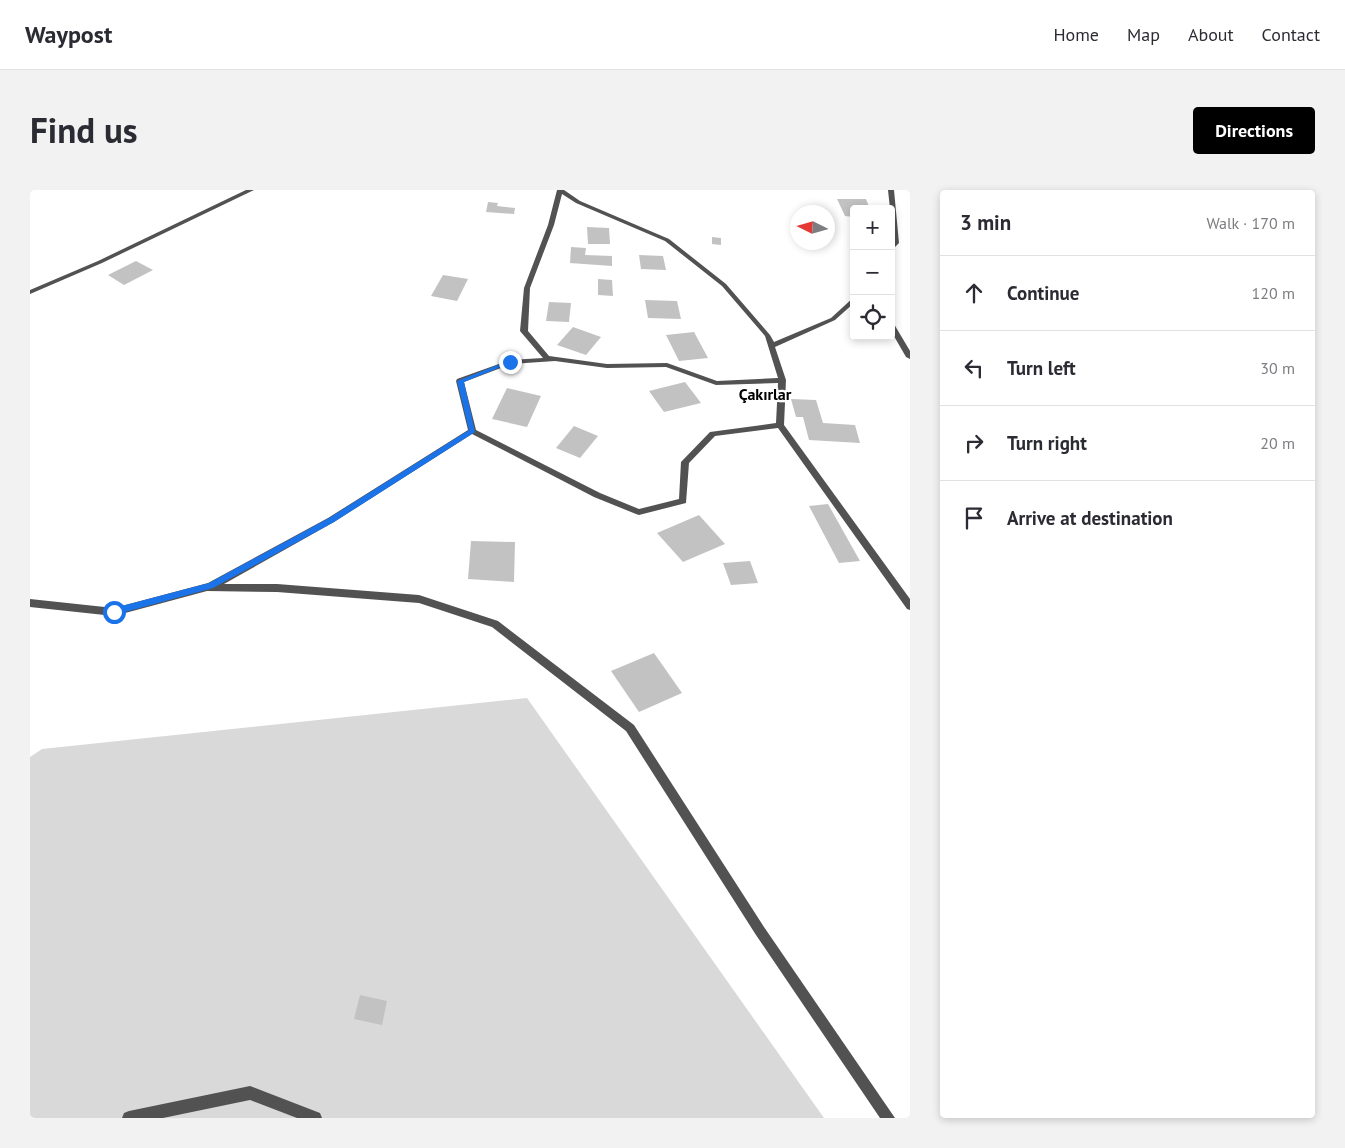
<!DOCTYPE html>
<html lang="en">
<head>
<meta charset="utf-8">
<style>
	:root { --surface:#fff; --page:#f2f2f3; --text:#2b2b33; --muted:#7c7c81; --line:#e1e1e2; --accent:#000 }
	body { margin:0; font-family:"PT Sans",sans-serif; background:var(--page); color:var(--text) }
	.controls { position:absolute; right:15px; top:15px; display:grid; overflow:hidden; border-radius:5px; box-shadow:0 2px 8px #0003 }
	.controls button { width:45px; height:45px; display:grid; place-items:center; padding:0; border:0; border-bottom:1px solid var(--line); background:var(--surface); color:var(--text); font:25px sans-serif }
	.compass { position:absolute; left:760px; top:15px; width:45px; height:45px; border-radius:50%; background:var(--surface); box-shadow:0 2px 8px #0003; rotate:275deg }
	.stop { position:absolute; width:15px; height:15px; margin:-11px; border:4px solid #1a73e8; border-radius:50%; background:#fff }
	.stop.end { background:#1a73e8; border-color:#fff; box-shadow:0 1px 5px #0008 }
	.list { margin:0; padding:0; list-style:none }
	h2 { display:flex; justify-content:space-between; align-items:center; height:65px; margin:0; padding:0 20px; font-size:21px }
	h2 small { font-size:16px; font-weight:400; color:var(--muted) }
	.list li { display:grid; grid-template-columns:32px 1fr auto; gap:15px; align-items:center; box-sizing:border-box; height:75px; padding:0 20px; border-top:1px solid var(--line) }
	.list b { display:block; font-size:19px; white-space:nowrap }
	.list em { font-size:16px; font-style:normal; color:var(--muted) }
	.icon { flex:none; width:28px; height:28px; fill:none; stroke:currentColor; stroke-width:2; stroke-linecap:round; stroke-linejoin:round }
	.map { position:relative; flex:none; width:880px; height:928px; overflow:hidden; border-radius:5px }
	header { display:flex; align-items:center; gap:30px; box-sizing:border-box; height:70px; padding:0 25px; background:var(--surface); border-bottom:1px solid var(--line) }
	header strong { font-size:24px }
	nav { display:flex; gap:28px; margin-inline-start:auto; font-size:18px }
	.intro { display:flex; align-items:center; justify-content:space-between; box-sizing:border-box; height:120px; padding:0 30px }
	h1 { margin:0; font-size:35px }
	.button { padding:12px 22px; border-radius:5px; background:var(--accent); color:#fff; font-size:18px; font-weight:700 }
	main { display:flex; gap:30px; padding:0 30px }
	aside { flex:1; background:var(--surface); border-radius:5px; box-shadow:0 2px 8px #0003 }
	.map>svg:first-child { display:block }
	.green { fill:#d9d9d9 }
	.building { fill:#c2c2c2 }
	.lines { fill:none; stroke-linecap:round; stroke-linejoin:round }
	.minor { fill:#525252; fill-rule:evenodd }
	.route { fill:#1a73e8 }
	.labels { text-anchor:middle; stroke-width:4.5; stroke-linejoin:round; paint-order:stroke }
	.far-quarter-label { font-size:16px; font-weight:bold; fill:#000; stroke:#fff }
</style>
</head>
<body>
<header>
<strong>Waypost</strong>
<nav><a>Home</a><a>Map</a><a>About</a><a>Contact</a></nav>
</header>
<div class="intro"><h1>Find us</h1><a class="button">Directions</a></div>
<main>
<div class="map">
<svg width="880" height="928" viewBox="0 0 880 928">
	<rect width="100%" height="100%" fill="#fff"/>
	<polygon class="green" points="497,508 794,928 0,928 0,567 12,559"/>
	<g class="building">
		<polygon points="807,9 836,9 840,19 824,19 824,27 815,26"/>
		<polygon points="458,12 468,13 467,16 485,18 484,24 456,22"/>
		<polygon points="557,37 579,38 580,54 558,54"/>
		<polygon points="682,47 691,48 691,55 682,54"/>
		<polygon points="541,57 556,58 555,65 582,66 582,76 540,73"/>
		<polygon points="609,65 633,66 636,80 611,79"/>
		<polygon points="106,71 123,80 94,95 78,85"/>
		<polygon points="413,85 438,89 427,111 401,106"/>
		<polygon points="568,89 582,90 583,106 568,105"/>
		<polygon points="615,110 647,111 651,129 618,128"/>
		<polygon points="519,112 541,113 539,132 516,131"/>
		<polygon points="543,137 571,147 556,165 527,155"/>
		<polygon points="664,142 678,168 649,171 636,145"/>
		<polygon points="655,192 671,213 634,222 619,201"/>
		<polygon points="477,198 511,206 497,237 462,229"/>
		<polygon points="761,209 786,210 793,233 825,235 830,253 779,250 773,227 766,227"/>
		<polygon points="544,236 568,246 550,268 526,258"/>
		<polygon points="798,314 830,371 809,373 779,316"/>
		<polygon points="669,325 695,354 653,372 627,343"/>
		<polygon points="441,351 485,352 484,392 438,389"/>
		<polygon points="720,371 728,393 701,395 693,373"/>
		<polygon points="624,463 652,503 609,522 581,481"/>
		<polygon points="330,805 357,811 352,835 324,829"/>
	</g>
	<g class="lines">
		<g class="minor">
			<polygon points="216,0 224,0 72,73 0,104 0,100 68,71"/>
			<path d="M527,0H534L550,11L639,49L696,94L740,145L744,152L801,128L824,107V113L805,130L745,157L756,190L754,235L880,409V420L877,419L748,238L685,246L659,273L656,313L609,325L606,324L564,307L442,244L304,332L194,394H247L389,405L468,431L604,535L734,737L865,928H850L726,745L596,541L462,437L389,413L247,402L177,401L84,426L0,417V409L84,418L178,393L298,328L438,240L426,191L427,189L480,170L513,168L490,141L494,98L518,35ZM532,4L546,13L635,51L692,96L735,146L748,188L687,191L637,173L577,174L519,166L498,141L500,98L524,35ZM525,171L577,178L636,177L686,195L748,193L746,233L680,242L651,272L649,309L609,319L570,303L446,240L434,192L481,174Z"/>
			<polygon points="858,0 864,0 869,53 861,61 863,53 861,19 860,19"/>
			<polygon points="861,132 864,134 880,161 880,169 876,167 861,141"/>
			<polygon points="220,896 290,923 292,928 267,928 220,910 133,928 92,928 94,923 99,921"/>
		</g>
	</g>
	<polygon class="route" points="478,171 483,172 434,192 445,242 304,332 183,398 84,425 81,424 81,419 84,418 179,393 299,328 439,240 427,191"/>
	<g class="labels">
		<g class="far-quarter-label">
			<text x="735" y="210">Çakırlar</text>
		</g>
	</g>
</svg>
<div class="controls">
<button>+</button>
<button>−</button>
<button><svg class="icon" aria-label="locate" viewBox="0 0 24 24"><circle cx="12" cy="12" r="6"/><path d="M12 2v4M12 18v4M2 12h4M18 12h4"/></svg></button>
</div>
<svg class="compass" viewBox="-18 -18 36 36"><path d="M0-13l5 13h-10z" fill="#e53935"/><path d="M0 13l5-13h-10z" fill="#7c7c81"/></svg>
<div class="stop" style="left:84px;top:422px"></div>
<div class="stop end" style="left:480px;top:172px"></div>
</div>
<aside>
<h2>3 min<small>Walk · 170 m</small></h2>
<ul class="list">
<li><svg class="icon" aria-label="ahead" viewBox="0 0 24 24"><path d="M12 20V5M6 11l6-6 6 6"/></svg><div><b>Continue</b></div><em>120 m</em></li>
<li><svg class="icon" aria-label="left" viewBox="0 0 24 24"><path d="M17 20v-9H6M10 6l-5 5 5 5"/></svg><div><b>Turn left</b></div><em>30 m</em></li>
<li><svg class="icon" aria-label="right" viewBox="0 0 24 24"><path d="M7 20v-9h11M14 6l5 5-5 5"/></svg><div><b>Turn right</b></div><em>20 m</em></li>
<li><svg class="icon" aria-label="arrive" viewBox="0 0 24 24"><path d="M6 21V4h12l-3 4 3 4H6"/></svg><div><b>Arrive at destination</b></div></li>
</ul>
</aside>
</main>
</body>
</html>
